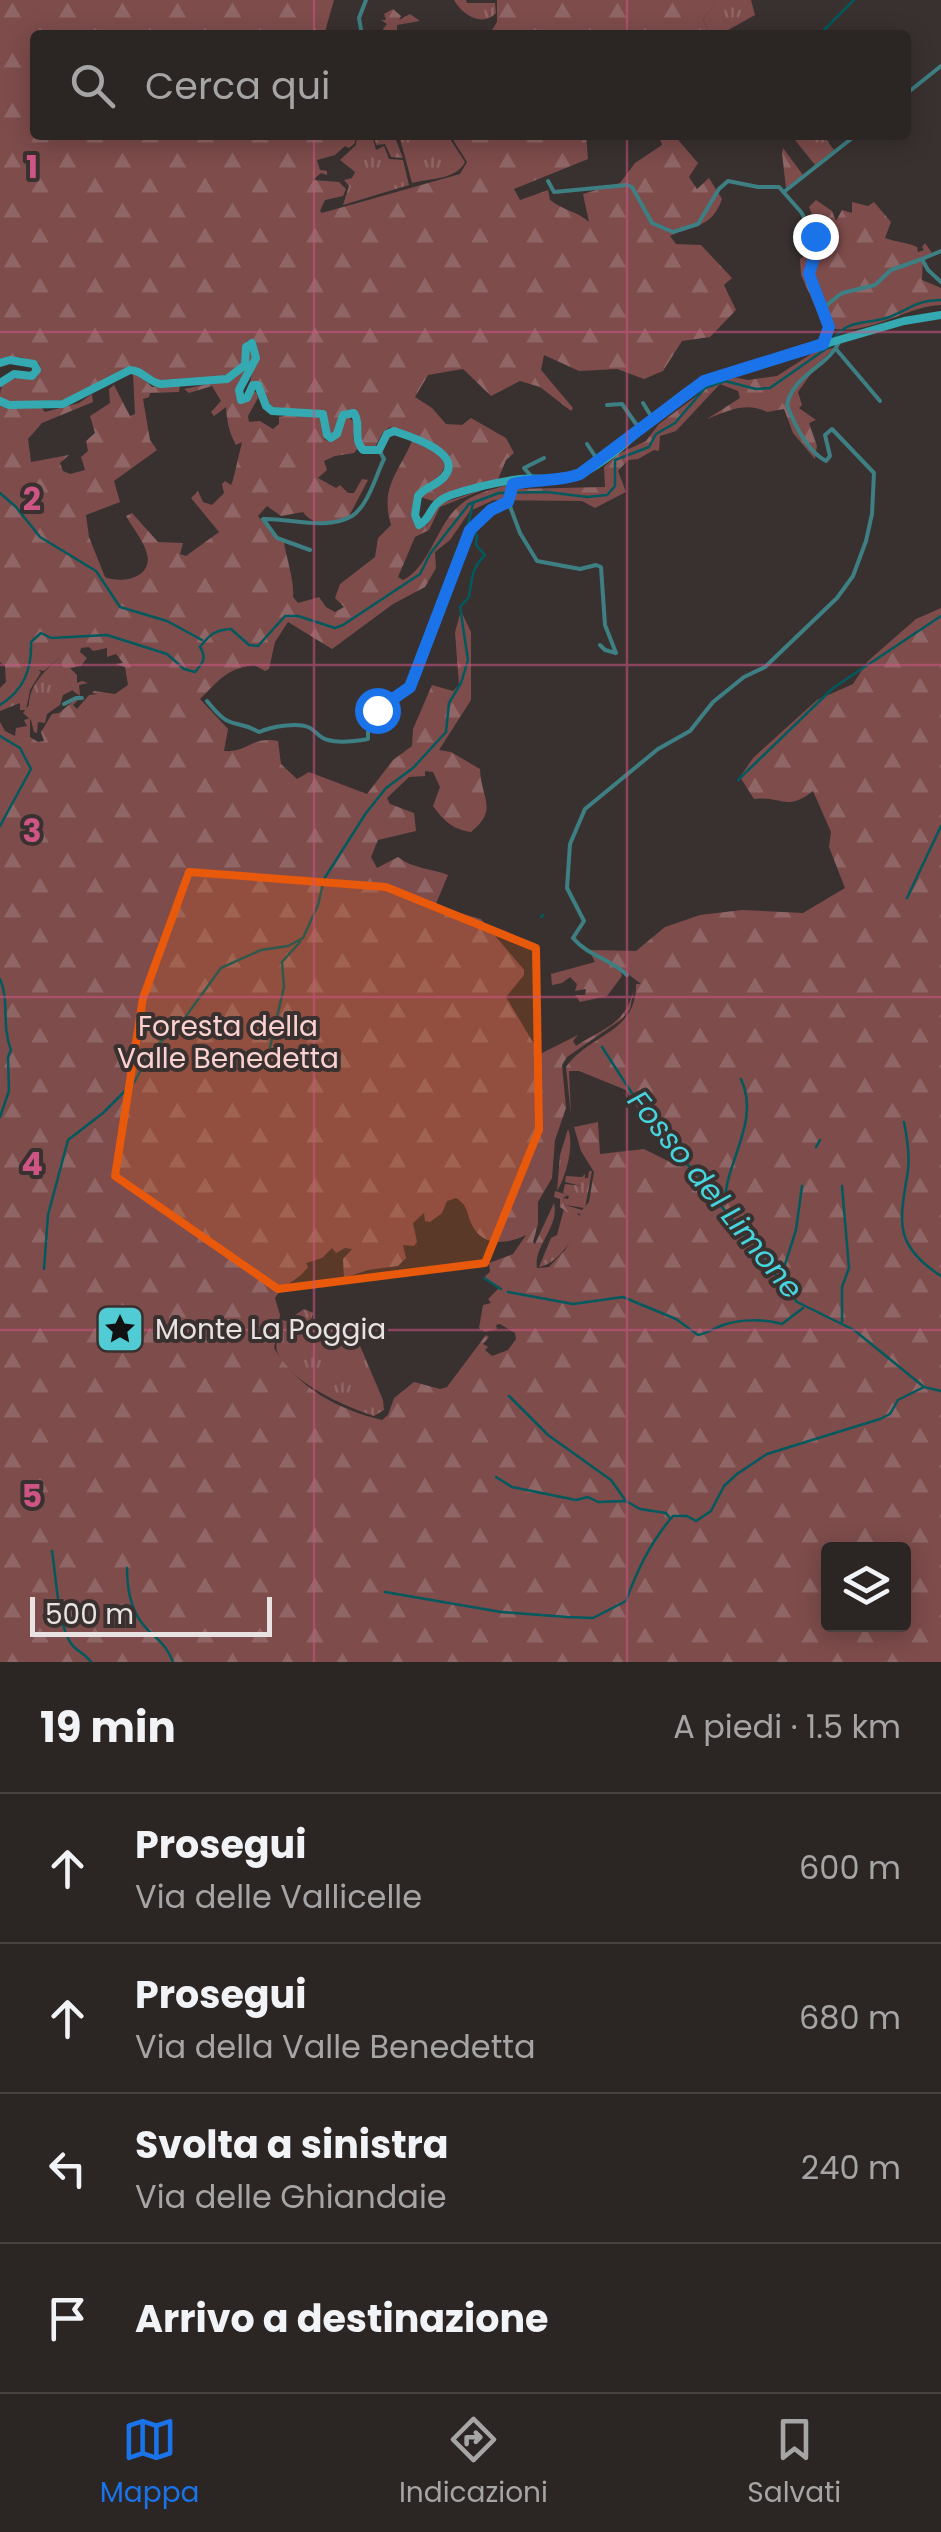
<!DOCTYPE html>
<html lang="it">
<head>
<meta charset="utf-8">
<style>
	:root { --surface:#2b2524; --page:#373131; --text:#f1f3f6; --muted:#a6a5a6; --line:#474241; --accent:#1a73e8 }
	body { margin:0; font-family:Poppins,sans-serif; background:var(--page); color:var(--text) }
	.controls { position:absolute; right:30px; bottom:30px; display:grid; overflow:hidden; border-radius:10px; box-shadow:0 5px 25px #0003 }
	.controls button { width:90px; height:90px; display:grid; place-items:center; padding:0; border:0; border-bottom:2px solid var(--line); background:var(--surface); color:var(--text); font:50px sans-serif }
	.scale { position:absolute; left:30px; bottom:25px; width:242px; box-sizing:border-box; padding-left:10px; border:5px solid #e8e2e2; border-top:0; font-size:28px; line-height:35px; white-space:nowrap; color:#e8e2e2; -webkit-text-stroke:8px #393130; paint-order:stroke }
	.stop { position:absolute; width:30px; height:30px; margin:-22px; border:8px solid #1a73e8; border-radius:50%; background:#fff }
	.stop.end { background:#1a73e8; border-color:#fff; box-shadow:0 2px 10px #0008 }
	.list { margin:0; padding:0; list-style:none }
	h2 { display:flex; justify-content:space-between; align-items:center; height:130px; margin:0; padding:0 40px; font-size:42px }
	h2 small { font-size:32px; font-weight:400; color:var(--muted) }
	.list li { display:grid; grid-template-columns:65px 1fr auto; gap:30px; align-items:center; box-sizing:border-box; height:150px; padding:0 40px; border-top:2px solid var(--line) }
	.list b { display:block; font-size:38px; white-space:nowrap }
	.list p { margin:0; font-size:32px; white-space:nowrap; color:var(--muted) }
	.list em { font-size:32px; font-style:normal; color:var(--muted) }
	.icon { flex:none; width:55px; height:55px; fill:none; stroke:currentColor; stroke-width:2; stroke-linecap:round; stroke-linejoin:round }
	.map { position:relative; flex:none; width:941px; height:1662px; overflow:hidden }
	.search { position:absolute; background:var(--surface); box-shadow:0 5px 25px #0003; left:30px; right:30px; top:30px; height:110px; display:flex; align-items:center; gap:25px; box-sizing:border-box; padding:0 35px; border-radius:10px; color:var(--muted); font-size:38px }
	.sheet { height:730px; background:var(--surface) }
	nav { display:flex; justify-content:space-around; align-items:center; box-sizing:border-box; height:140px; border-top:2px solid var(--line); background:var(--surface); font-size:28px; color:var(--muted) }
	nav a { display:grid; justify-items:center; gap:5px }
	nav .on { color:var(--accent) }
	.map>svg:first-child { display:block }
	.grass { fill:url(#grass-tufts) }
	.forest { fill:url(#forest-firs); fill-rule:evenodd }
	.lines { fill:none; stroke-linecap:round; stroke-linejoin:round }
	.stream { stroke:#02595e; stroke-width:2.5 }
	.street { stroke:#3d7f83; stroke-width:4 }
	.secondary { stroke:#34a9b1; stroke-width:8 }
	.route { stroke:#1a73e8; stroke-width:12 }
	.marked { fill:#e8590c; fill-opacity:0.2; stroke:#e8590c; stroke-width:8; stroke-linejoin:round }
	.grid { fill:none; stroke:#cd5584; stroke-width:2.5; stroke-opacity:0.55 }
	.labels { text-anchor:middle; stroke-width:8; stroke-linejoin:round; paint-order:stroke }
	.park-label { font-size:28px; fill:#fcd2d0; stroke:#393130 }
	.poi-label { font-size:28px; fill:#e8e2e2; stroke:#393130; text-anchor:start }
	.water-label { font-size:30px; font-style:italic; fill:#46d5de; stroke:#393130 }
	.grid-label { font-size:32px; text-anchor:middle; font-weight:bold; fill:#cd5584; stroke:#393130; stroke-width:8; stroke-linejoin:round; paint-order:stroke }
</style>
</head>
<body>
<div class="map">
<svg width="941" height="1662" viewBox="0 0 941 1662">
	<defs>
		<pattern id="grass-tufts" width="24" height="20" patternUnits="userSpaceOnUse" patternTransform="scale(2.5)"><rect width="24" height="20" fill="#7d4c4b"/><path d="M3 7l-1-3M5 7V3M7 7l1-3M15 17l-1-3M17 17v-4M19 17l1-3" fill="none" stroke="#8f6665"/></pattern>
		<pattern id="forest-firs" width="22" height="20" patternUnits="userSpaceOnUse" patternTransform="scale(2.5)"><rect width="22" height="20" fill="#7d4c4b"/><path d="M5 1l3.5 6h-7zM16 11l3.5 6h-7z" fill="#8f6665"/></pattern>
	</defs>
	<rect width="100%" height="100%" fill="#393130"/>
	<g class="grass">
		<path d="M454,0H466L467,3H495L496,13C483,27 463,16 454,0Z"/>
		<polygon points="712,0 751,0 755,15 719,35 710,35 703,19 715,4"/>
		<polygon points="357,135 372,135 376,150 384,146 389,159 403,160 409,185 343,205 349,186 344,180 352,178 355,172 340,160 356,145"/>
		<path d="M399,135L448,136L465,162C456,180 430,178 412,183Z"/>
		<polygon points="791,135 823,135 834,150 815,165"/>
		<path d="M59,658L73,690L63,695L60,705L47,714L45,723L38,722L37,733L34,732L31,720L23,713L29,705C29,685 45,671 59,658Z"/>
		<path d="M568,1129C575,1146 565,1178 557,1191L560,1155Z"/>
		<polygon points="589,1171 592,1171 585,1208 565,1205 563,1198 568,1199 569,1196 563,1193 565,1184 582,1186 565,1182 566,1176 582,1177 585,1174 585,1178 588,1178"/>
		<path d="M564,1209L584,1217C574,1235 561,1263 539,1267L551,1238L557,1235Z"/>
		<path d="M304,1309L313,1313L311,1320L317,1322L318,1328H344L348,1334H355L383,1400L384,1410L374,1416C346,1407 287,1381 277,1351C275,1343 279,1329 281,1320L286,1321Z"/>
	</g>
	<g class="forest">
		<path d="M0,0H334L324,35H35V135H355V143L349,148L345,146L335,155L317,160L320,170L327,171V175L321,173L313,180L339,182L346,189L343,196L325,200L320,211L322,213L460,174L467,162L450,135H586L588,159L514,189L520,200L548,190L550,200C562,210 577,211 589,222L583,194L620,183L635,163L662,145L660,139L674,135L698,163L689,177L697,189L709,178L722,199C711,230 692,224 670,236L676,244L701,245L732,278L724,285L736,310L710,337L682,341L663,371L644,379L617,369L579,371L544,355L541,370L573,408L571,411L540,387L520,381L491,396L463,369L428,375L415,397L432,408L446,424L462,425L471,418L506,438L514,453L506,460L497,482L433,501L420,497L451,463L449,456L440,448L390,427L383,432L374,449L363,448L355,413L348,410L341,413L335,431L331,435L323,412C286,402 280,429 258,385L250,383C252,367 263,355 254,339L247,341C244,349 245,358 241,365C228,387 174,381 152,380L145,371L136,368L66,400L7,402L0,398C0,372 19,380 37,377L40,368L39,363L20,357L0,360Z"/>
		<polygon points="497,0 712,0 716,3 703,19 710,35 489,35 497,22"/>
		<polygon points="393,9 401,16 399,20 410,14 420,21 397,25 397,35 386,34 383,29 387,24 381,20 386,20 384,14"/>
		<polygon points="374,135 394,135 403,158 391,157 385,144 376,145"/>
		<polygon points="783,148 803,175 786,188 782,153"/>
		<path d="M816,200L832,211L836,221L842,210L852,213V202L868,206L874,202L891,222L885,238C896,242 906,242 917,247L918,252L924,250L922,247L925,243L932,253L923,258L922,280L941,288V305C904,306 863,341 824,326L801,275L800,259L818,247L806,217L812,214L809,207Z"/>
		<path d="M834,348L818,364L798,392L802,405L799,408L816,420L809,423L817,446L815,459L793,433L784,409L767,412C746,401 727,411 707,419L740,398L738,391L720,384L676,431L660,436L659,451L654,450L638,459L628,460L618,471L626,492L595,508L582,501L494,500L470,511L450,540L435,552L436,568L425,587L393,604L332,649L288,622L275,642L269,669L265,671L254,665C224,670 221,679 200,699L228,729L224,751C247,753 252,736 278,741L281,764L297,779L309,772L367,794L393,760L412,746L413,729L432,685L453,691L459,685L455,632L461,611L471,632V700L439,750L451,752L480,769C481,799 499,809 471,832C452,829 444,821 433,806L440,787L433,772L425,771V776L409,777L387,798L390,804L414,813L416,831L378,840L371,857L377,868L398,857C413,869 431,868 448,875L435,906L481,919L524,970V975L506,997L540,1054L578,1035L573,1041L576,1046C605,1027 625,1025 634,989L630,1009L622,1019L567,1057L562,1065L566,1108L555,1140L552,1178L538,1202V1224L533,1242L535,1244L554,1203C560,1227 533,1246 537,1268L549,1267L565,1250L582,1218L579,1213L574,1217L560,1207V1199L554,1197L555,1191L568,1195L563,1198L565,1205L582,1210L589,1202L594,1172L581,1151L574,1127L598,1122L600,1154L644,1149L678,1166L663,1148L626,1090L579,1071H569L571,1115L566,1067C589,1034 637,1033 636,984H641L619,967L622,976L607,996L580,1002L575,995H585L586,989L575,991L577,984L570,977L562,983L552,985L551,974L595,962L589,950L636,951L665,927L700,915L742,910L803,913L845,888L829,847L831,832L813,791C786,812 783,796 754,799L740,777L753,758L817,700L853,684L868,661L916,619L941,608V1662H0V722L5,731L15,736L16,728L27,726L24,720L30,718V737L38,742L44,741L41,732L52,714L59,713L76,699L78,700L73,705L77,709L89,695L98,694L92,693L94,691L115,694L128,685L125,667L116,664L123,663L116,654L107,657V648L93,651L89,647L81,648L80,652L87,658L81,666L70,668L77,675V683L82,681L88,683L79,685L80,696L73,691L59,658L44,671L38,670L41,672L30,690L26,710H20V703L0,711V688L6,682L5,666L0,662V405L41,407L45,412L79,403L92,394L93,402L42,423L28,439L31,462L69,455L60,463L63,471L70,474L85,470L81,457L88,451L86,441L95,433L90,416L110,403L109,389L114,385L130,416L135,414L133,374H138L152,387L180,385L179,392L150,393L149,397L143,399L150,440L157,450L114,481L120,502L86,515L89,537L105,577C121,584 153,578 147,554C144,541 132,527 126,516L132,513L158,542L183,543L180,554L186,556L219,532L191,498L198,491L203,502L212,505L224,493L222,484L225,481L231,485L233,480L242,442L236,445C229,432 227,422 226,407L214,416L211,412L221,401L212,386L189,393L184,389L233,379L245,369L250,349L254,352C251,370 233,385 238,401L253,391L257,393L258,398L248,416L249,422L260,421L273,429L279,424V417L296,414L321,417L324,439L328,441L337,438L342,420L348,416L355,424L353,438L358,448L354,453L335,456L324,461L327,470L318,478L336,488L340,485L348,493H354L362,479L368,480L348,518C332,521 314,528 303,512L281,516L267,506L258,516L275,537L284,542C286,557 295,583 293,597L298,603L319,597L326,607L335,612L344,607L335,598L340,584L375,557L378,538L391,525C380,487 398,474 412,441L439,454L445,465C438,488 415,486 411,516L418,528L427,525L439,504L485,489L440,507L429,530L415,537L398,577L403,580C430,567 436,525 460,505C473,493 495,489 511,484L516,489L605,487L604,467L618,454L646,441L659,424L715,382L732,377L748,380L777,376L816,351ZM456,1198C468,1205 467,1214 471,1223C482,1248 508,1244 526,1235L513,1254L489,1263L490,1272L485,1276L488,1282L500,1287L488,1299L491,1303L483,1305L479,1328L485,1332L497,1329L496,1325L500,1324L515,1333L516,1339L508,1350L492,1356L485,1350L488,1347L483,1344L489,1337L486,1335L447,1387L440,1389L414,1382L394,1398L388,1415L382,1420C337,1409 298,1388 274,1348L280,1315L275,1298C284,1283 298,1281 308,1267L306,1263L322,1258L332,1248L336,1253L345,1248L352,1249L343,1259L344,1278L368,1270L398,1266L406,1258L403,1245L414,1246L417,1242L413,1223L424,1213L425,1221L430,1222L442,1213L447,1201ZM828,1550H904V1624H828Z"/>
	</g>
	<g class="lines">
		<g class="stream">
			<polyline points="819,35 854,0"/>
			<path d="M834,339C845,320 867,324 886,318C908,311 915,300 941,300"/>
			<polyline points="0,493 16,507 40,537 96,571 120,607 167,621 202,640"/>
			<path d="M0,705C24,690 32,669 31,642L41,633L51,638L107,635L167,654L184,669L195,672C203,663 207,658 200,647C210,634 215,630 231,629L249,645L258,646L285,616H298L335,628L343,625L420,574L430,554L469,504L499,493L547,492L587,497L607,495L615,486V460L649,447L656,434L675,423L705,388L725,381L756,389L770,388L830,346"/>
			<polyline points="0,736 20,748 31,769 0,826"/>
			<polyline points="738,780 833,688 941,616"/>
			<polyline points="907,898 941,826"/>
			<polyline points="541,917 543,915"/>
			<path d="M0,979C10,1002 1,1024 11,1050L8,1057L9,1091L0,1117"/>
			<polyline points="270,1047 284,987 282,962 300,942"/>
			<polyline points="602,1047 661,1138 714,1191 716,1199 743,1234 754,1241 761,1256 797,1302 854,1330 924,1387 941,1391"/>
			<path d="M904,1122C907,1137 910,1154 908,1170C900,1221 892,1244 941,1276"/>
			<polyline points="816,1147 820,1140"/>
			<path d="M725,1203C725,1161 761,1122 741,1079"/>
			<path d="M44,1269L48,1215L68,1140L103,1113L135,1081L151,1051L181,1023L221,968L261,950L288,946L303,938L318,905L324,879L366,813L386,788L413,768L446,732L449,703L461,683L468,660L460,607L469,597C472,579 471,569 485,555L476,545L477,535L468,525L473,503"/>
			<polyline points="781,1277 796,1230 802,1186"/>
			<polyline points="484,1278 501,1289"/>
			<path d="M508,1292L573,1304L623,1297L676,1319L698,1335C708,1333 713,1329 723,1325C740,1319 766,1319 782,1324L803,1308"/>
			<polyline points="842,1322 842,1287 849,1268 842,1186"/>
			<polyline points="509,1396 548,1435 611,1480 626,1501"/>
			<polyline points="496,1477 512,1487 527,1490 576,1500 588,1497 598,1502 626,1501 640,1509 666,1513 669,1517"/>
			<path d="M52,1551C56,1575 58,1629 73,1646C79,1652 86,1655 91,1662"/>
			<path d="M127,1568C127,1590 131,1614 148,1630C160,1642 167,1646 173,1662"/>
			<path d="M385,1592L501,1612L567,1617L593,1618L626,1601C637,1570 651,1541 673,1516H687L696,1521L711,1511L724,1486L737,1474L767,1454L880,1419L890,1414L898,1400L924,1387"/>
		</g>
		<g class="street">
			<polyline points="362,35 359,18 366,0"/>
			<polyline points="906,94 941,66"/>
			<polyline points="548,181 554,192 627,185 632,187 652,223 673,232 698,224 719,189 728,181 758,187 779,187 801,212 818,241 809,274 829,327 823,344"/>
			<polyline points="785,191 856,135"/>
			<polyline points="941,251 922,259 928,270 941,282"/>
			<polyline points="823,308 842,293 875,285 891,270 922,259"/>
			<polyline points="836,349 880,401"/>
			<polyline points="643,403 651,416"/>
			<polyline points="607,405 622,404 641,431"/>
			<polyline points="587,444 599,462"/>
			<polyline points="531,476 524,468 544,458"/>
			<polyline points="508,501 520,533 537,561 580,569 596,565 601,567 605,625 616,653 605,650 600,645"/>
			<path d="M310,550L277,538L263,519C290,518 326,531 352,516C368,506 376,475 384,459L379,450"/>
			<path d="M207,701C233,733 231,717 259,732C271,727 296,722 308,727C316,730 318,738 328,740C338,743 357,741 368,739V724L377,710L410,687L471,530L486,514L508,501L512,486L521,482"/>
			<polyline points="64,704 76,698 82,698"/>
			<path d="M627,975C611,959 588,956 573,938L584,921L567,888L570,844L585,809L658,749L690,731L713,702L744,677L765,667L837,598L853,576L866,541L872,514L874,473L832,429L825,435L830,456L826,461C807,451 795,426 787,405C793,374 829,367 840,340"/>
		</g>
		<g class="secondary">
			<polyline points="0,363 10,360 34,364 37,370 32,376 14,374 0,383"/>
			<path d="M0,401L9,405L63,404L130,370C143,370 149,383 161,384L227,379L245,365L246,347L252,343L256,358L239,390L241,400L247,398L253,385H258L266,406L272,411L323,414L327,435L331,438L337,434L343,415L354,413C362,425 352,437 363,450H379L387,434L394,431C409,436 465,453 444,477C436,486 425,487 418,496L415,515L419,525C433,518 427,504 451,495C472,488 498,482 520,479C540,477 562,483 581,474C629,450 665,398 712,377L904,321L941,315"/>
		</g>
	</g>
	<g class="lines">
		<path class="route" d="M377,710L410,687L470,530L491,510L508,502L513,484C535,479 559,482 580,474L704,381L823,344L829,327L809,274L818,244L815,236"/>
	</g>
	<path class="marked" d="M189,872L386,887L536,948L539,1130L485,1263L278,1289L115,1176L143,998Z"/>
	<path class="grid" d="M314,0V35M627,0V35M314,135V1662M627,135V1662M0,332H941M0,665H941M0,997H941M0,1330H941"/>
	<defs>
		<g id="sight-square" transform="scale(2.5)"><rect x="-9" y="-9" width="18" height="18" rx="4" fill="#51ccd4" stroke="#393130"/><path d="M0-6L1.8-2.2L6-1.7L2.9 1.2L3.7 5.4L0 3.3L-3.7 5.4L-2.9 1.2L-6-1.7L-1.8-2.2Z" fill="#111"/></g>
	</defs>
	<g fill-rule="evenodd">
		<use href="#sight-square" x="120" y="1329"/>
	</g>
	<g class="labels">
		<g class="park-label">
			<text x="228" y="1036">Foresta della<tspan x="228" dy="32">Valle Benedetta</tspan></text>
		</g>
		<g class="poi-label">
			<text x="155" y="1339">Monte La Poggia</text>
		</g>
		<g class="water-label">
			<text transform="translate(715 1195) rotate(51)" y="10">Fosso del Limone</text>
		</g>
	</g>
	<g class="grid-label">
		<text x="32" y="178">1</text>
		<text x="32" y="510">2</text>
		<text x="32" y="842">3</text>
		<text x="32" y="1175">4</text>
		<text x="32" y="1507">5</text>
	</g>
</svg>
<div class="controls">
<button><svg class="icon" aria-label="layers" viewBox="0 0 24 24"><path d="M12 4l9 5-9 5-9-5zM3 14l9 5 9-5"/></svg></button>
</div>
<div class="scale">500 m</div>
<div class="stop" style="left:377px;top:710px"></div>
<div class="stop end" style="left:815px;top:236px"></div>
<div class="search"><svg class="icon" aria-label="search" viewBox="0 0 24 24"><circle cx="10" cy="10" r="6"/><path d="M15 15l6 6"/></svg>Cerca qui</div>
</div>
<section class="sheet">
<h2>19 min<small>A piedi · 1.5 km</small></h2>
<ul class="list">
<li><svg class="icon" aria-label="ahead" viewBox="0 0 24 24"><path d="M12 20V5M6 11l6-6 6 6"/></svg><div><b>Prosegui</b><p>Via delle Vallicelle</p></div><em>600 m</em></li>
<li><svg class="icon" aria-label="ahead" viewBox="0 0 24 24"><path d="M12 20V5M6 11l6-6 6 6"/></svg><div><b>Prosegui</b><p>Via della Valle Benedetta</p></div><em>680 m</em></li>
<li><svg class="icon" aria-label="left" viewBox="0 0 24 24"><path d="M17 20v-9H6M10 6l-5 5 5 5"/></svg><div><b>Svolta a sinistra</b><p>Via delle Ghiandaie</p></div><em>240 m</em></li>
<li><svg class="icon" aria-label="arrive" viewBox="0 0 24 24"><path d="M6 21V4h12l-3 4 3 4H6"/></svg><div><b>Arrivo a destinazione</b></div></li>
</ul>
</section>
<nav>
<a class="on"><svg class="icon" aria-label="map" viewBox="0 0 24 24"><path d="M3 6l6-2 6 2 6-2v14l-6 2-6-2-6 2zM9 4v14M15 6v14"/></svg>Mappa</a>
<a><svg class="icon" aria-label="directions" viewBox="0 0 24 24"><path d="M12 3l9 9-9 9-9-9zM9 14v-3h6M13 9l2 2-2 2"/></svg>Indicazioni</a>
<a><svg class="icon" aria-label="saved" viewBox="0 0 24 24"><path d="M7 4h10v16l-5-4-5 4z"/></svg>Salvati</a>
</nav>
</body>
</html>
